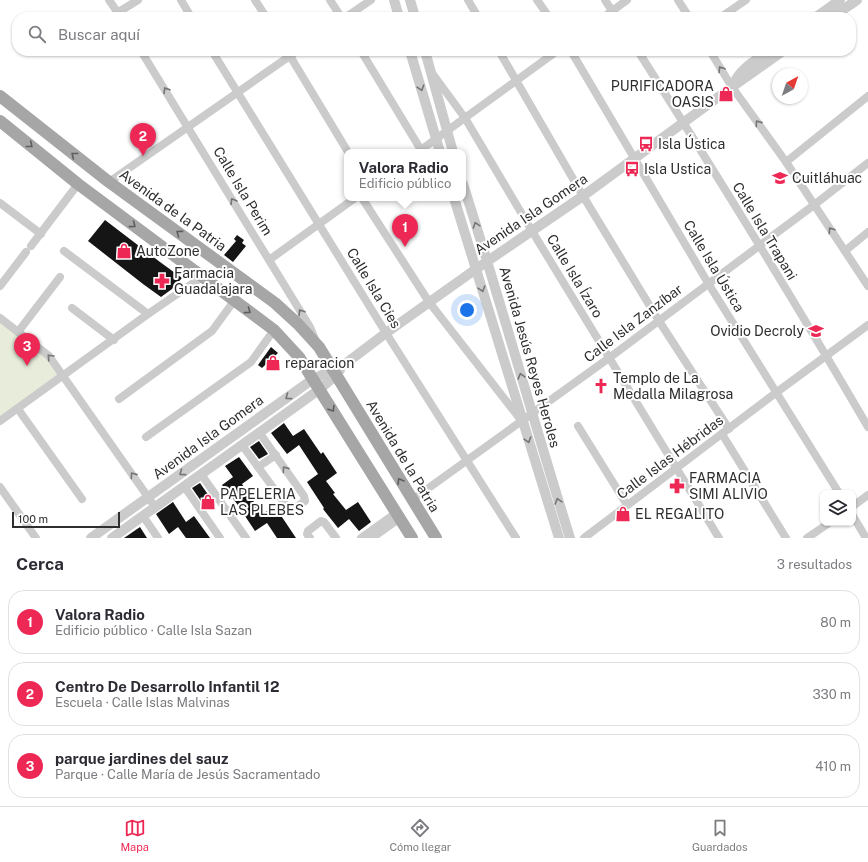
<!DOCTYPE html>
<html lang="es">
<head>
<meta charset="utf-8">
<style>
	:root { --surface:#fff; --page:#f7f7f7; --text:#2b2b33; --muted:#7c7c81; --line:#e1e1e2; --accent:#ed2855 }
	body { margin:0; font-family:"Public Sans",sans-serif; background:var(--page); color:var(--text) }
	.controls { position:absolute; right:12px; bottom:12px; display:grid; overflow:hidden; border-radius:8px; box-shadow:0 1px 3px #0004 }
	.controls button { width:36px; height:36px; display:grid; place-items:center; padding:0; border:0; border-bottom:1px solid var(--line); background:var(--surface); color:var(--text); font:20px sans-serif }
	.compass { position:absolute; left:772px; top:68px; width:36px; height:36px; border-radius:50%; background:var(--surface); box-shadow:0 1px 3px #0004; rotate:40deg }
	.scale { position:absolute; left:12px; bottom:10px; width:108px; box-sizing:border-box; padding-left:4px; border:2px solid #2e2e2e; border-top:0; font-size:11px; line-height:14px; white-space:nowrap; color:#2e2e2e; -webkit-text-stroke:3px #fff; paint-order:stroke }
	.you { position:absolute; left:467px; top:310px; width:14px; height:14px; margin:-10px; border:3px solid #fff; border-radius:50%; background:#1a73e8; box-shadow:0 0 0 6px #1a73e833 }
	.badge { display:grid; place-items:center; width:26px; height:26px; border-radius:50%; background:var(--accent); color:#fff; font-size:13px; font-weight:700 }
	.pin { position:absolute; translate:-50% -33px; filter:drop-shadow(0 1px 2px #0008) }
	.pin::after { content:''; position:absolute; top:21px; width:14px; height:12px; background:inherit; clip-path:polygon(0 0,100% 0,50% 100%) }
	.popup { position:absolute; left:344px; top:149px; width:122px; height:52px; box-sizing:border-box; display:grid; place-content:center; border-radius:8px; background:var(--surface); filter:drop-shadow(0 1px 3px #0005); font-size:13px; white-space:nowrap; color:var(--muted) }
	.popup b { font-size:15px; color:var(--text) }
	.popup::after { content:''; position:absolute; left:50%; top:100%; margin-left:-8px; border:8px solid transparent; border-top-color:var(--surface) }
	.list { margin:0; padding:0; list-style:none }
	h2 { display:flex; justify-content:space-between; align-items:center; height:52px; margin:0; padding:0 16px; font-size:17px }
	h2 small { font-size:13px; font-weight:400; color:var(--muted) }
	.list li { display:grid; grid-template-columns:26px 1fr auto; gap:12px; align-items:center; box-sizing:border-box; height:64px; margin:0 8px 8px; padding:0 8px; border:1px solid var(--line); border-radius:16px }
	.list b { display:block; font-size:15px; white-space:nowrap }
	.list p { margin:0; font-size:13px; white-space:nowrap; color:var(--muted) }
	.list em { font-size:13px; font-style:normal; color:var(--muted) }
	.icon { flex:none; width:22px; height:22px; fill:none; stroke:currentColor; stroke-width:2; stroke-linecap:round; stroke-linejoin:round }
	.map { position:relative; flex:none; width:868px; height:538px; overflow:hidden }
	.search { position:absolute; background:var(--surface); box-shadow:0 1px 3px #0004; left:12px; right:12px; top:12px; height:44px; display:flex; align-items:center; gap:10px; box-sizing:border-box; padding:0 14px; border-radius:16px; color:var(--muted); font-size:15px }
	.sheet { height:268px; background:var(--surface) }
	nav { display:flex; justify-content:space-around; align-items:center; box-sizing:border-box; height:56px; border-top:1px solid var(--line); background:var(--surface); font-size:11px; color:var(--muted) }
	nav a { display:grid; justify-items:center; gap:2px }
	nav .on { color:var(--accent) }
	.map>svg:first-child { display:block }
	.green { fill:#e7ecdb }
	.building { fill:#151515 }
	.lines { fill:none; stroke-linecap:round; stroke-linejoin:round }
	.minor { stroke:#cbcbcb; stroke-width:8 }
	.tertiary { stroke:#cbcbcb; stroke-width:10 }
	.primary { stroke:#a6a6a6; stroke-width:12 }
	.oneway { stroke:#757575 }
	.oneway2 { stroke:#5e5e5e }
	.labels { text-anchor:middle; stroke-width:4; stroke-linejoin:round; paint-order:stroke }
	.poi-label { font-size:14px; fill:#2e2e2e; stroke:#fff; text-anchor:start }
	.street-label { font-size:14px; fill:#2e2e2e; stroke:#fff }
</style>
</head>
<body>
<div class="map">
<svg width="868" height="538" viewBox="0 0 868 538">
	<rect width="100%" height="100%" fill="#fff"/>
	<polygon class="green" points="0,322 47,358 59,375 0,417"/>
	<g class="building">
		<polygon points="105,220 160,262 182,278 172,289 161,297 143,284 88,241"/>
		<polygon points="237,235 244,240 242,243 246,246 233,262 224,255 236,241 234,239"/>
		<polygon points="271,347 278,353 262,368 258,365"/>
		<polygon points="284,423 293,436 304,429 321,454 323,452 337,473 326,481 335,493 333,494 346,510 358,502 371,522 359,531 349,519 338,528 323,509 324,508 307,482 318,474 299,445 287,454 271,433"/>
		<polygon points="259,441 268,454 259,459 250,447"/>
		<polygon points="239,457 253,476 242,484 254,502 263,514 275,505 282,513 280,514 296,538 277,538 267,523 255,531 237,504 229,493 228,494 222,485 233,477 225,466"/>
		<polygon points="200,483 209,496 201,501 192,488"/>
		<polygon points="173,502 186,522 194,516 210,538 186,538 178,527 169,534 156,514"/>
		<polygon points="140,527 147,538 124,538"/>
	</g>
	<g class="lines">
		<g class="minor">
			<polyline points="109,0 120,16"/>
			<polyline points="181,0 191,17"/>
			<polyline points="255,0 266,17"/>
			<polyline points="330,0 341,17"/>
			<polyline points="468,0 478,17"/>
			<polyline points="537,0 549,17"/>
			<polyline points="605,0 616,17"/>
			<polyline points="678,0 689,17"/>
			<polyline points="117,13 138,0"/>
			<polyline points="346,17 371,0"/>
			<polyline points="604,17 627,0"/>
			<polyline points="721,17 746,0"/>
			<polyline points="141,51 310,327 315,339"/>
			<polyline points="212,51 386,333 516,538"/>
			<polyline points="287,51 348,152"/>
			<polyline points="361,51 421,150"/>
			<polyline points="499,51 583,196 659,321 729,429"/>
			<polyline points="571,51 708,283 839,493"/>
			<path d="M638,51C717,175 794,300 868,427"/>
			<polyline points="710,51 732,87 786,162 868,286"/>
			<polyline points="432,73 465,118 532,231 719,538"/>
			<polyline points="418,152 557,51"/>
			<polyline points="786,162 868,96"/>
			<polyline points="109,182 297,51"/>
			<polyline points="362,198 429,302 521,420"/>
			<polyline points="0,203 41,234"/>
			<polyline points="31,246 78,184"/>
			<polyline points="64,251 148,314"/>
			<polyline points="845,251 868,232"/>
			<polyline points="269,260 355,198"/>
			<polyline points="0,286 26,252"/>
			<polyline points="72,308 114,340"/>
			<polyline points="0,318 49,356 155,507"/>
			<polyline points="18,332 60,277"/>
			<polyline points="119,399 212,331 234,301"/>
			<polyline points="18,409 82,499"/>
			<polyline points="0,421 148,314 202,277"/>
			<polyline points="578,426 627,505"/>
			<polyline points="722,434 786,538"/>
			<polyline points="146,437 251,362 274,330"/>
			<polyline points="242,445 288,508 292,510 305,501 304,496 259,432"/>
			<polyline points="258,467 276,455"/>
			<polyline points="201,474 246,538"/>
			<polyline points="184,486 220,538"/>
			<polyline points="0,487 36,538"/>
			<polyline points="412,500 609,358 814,205 868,163"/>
			<polyline points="853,506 868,495"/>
			<polyline points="200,509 217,497"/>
			<polyline points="143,516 158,538"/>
			<polyline points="853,516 866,538"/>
			<polyline points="310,538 307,534 308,531 321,521 324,522 336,538"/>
			<polyline points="361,538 396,513"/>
			<polyline points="372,538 400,518"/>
			<polyline points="584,538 777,392 868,325"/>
			<polyline points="807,538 829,523"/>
		</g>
		<g class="tertiary">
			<polyline points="394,0 399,17"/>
			<polyline points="410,0 415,17"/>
			<polyline points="816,17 840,0"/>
			<polyline points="832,17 857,0"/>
			<polyline points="410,51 440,152"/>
			<polyline points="425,51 453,152"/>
			<path d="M734,83C741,68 756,60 769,51"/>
			<path d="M463,184C501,302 533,420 570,538"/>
			<polyline points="454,198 559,538"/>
			<polyline points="91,538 313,379 345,364 386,333 476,269 583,196 732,87 783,51"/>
			<polyline points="112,538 320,389 336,375 340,370"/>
		</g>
		<g class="primary">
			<polyline points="0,96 109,182 275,303 298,324 319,347 436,538"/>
			<polyline points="0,121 78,184 274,330 299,357 412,538"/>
		</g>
	</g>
	<defs><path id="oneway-chevron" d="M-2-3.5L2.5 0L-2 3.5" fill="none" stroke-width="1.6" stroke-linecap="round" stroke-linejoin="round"/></defs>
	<g class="oneway">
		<use href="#oneway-chevron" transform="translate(721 69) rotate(-122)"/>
		<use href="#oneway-chevron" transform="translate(421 88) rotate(73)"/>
		<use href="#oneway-chevron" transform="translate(166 90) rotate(-122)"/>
		<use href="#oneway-chevron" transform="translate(758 123) rotate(-125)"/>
		<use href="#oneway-chevron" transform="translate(233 201) rotate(-121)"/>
		<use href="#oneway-chevron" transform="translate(476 225) rotate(-108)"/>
		<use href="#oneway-chevron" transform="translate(831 230) rotate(-124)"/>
		<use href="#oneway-chevron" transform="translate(482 289) rotate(73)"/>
		<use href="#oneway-chevron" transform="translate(301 312) rotate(-122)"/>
		<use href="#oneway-chevron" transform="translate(50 357) rotate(-133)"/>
		<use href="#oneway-chevron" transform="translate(521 376) rotate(-106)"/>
		<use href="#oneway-chevron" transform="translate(288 397) rotate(144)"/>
		<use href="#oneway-chevron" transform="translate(528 440) rotate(73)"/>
		<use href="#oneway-chevron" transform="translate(285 469) rotate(-125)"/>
		<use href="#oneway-chevron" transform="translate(182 473) rotate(144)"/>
		<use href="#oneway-chevron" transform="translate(133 475) rotate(-125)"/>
		<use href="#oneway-chevron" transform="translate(558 501) rotate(-107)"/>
	</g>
	<g class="oneway2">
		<use href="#oneway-chevron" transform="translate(30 145) rotate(39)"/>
		<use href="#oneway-chevron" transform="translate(74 155) rotate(-142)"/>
		<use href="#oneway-chevron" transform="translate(133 225) rotate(37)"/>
		<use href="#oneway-chevron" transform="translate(179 233) rotate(-144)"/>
		<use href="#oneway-chevron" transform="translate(248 311) rotate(36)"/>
		<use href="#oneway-chevron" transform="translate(332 409) rotate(58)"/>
		<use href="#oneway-chevron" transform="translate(400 481) rotate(-121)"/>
	</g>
	<defs>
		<g id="shop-bare" transform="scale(1.2)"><path d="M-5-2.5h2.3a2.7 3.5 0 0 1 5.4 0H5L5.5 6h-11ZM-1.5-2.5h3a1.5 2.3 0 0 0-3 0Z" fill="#ed2855" stroke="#fff" stroke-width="2.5" paint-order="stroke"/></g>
		<g id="bus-bare" transform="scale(1.2)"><path d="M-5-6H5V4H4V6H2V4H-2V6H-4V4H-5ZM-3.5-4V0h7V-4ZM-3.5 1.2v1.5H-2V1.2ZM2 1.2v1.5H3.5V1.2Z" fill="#ed2855" stroke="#fff" stroke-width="2.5" paint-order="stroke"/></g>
		<g id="school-bare" transform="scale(1.2)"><path d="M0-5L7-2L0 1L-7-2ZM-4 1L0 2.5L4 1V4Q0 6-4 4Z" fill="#ed2855" stroke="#fff" stroke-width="2.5" paint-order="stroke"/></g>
		<g id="pharmacy-bare" transform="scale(1.2)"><path d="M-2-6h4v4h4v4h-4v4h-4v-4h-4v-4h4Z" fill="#ed2855" stroke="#fff" stroke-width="2.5" paint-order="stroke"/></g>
		<g id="church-bare" transform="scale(1.2)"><path d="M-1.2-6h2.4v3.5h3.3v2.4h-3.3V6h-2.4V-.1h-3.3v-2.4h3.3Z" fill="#ed2855" stroke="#fff" stroke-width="2.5" paint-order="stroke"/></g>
	</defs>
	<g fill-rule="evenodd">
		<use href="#shop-bare" x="726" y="94"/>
		<use href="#bus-bare" x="646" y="144"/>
		<use href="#bus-bare" x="632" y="169"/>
		<use href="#school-bare" x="780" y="178"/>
		<use href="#shop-bare" x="124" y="251"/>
		<use href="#pharmacy-bare" x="162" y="281"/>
		<use href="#school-bare" x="816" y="331"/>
		<use href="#shop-bare" x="273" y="363"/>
		<use href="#church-bare" x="601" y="386"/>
		<use href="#pharmacy-bare" x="677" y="486"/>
		<use href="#shop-bare" x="208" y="502"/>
		<use href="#shop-bare" x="623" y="514"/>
	</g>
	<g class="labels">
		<g class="poi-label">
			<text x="714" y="91" text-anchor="end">PURIFICADORA<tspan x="714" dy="16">OASIS</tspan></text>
			<text x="658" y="149">Isla Ústica</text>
			<text x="644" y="174">Isla Ustica</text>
			<text x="792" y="183">Cuitláhuac</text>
			<text x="136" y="256">AutoZone</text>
			<text x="174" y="278">Farmacia<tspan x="174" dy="16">Guadalajara</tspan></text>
			<text x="804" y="336" text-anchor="end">Ovidio Decroly</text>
			<text x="285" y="368">reparacion</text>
			<text x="613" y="383">Templo de La<tspan x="613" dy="16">Medalla Milagrosa</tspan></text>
			<text x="689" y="483">FARMACIA<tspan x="689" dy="16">SIMI ALIVIO</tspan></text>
			<text x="220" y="499">PAPELERIA<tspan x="220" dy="16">LAS PLEBES</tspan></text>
			<text x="635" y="519">EL REGALITO</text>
		</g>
		<g class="street-label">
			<text transform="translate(243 191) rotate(59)" y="5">Calle Isla Perim</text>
			<text transform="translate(173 210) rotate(36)" y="5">Avenida de la Patria</text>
			<text transform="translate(531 214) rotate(-34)" y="5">Avenida Isla Gomera</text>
			<text transform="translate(765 231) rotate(59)" y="5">Calle Isla Trapani</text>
			<text transform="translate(714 266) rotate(59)" y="5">Calle Isla Ústica</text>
			<text transform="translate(575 276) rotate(59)" y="5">Calle Isla Ízaro</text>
			<text transform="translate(374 288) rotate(59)" y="5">Calle Isla Cíes</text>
			<text transform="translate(633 323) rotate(-37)" y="5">Calle Isla Zanzíbar</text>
			<text transform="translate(530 357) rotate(74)" y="5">Avenida Jesús Reyes Heroles</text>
			<text transform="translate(208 437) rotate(-36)" y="5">Avenida Isla Gomera</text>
			<text transform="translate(403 456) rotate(59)" y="5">Avenida de la Patria</text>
			<text transform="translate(670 457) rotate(-37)" y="5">Calle Islas Hébridas</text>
		</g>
	</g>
</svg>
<div class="controls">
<button><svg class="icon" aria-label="layers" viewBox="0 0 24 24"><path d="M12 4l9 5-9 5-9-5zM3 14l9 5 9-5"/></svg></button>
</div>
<svg class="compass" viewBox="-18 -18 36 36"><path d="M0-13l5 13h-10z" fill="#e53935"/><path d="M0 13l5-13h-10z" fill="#7c7c81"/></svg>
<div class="scale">100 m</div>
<div class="you"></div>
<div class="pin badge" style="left:405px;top:247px">1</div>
<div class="popup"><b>Valora Radio</b>Edificio público</div>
<div class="pin badge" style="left:143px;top:156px">2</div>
<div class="pin badge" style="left:27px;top:366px">3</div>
<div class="search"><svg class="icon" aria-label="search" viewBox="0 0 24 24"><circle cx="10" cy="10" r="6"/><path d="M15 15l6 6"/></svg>Buscar aquí</div>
</div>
<section class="sheet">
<h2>Cerca<small>3 resultados</small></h2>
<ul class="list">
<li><span class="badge">1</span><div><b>Valora Radio</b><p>Edificio público · Calle Isla Sazan</p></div><em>80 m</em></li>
<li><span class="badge">2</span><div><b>Centro De Desarrollo Infantil 12</b><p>Escuela · Calle Islas Malvinas</p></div><em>330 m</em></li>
<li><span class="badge">3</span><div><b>parque jardines del sauz</b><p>Parque · Calle María de Jesús Sacramentado</p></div><em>410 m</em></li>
</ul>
</section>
<nav>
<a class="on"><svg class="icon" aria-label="map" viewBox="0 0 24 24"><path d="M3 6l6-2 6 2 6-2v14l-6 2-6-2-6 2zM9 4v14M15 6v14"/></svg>Mapa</a>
<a><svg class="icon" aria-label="directions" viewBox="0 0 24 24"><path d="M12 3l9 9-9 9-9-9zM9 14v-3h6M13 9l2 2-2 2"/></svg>Cómo llegar</a>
<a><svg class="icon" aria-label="saved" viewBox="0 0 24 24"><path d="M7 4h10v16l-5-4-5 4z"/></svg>Guardados</a>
</nav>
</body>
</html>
